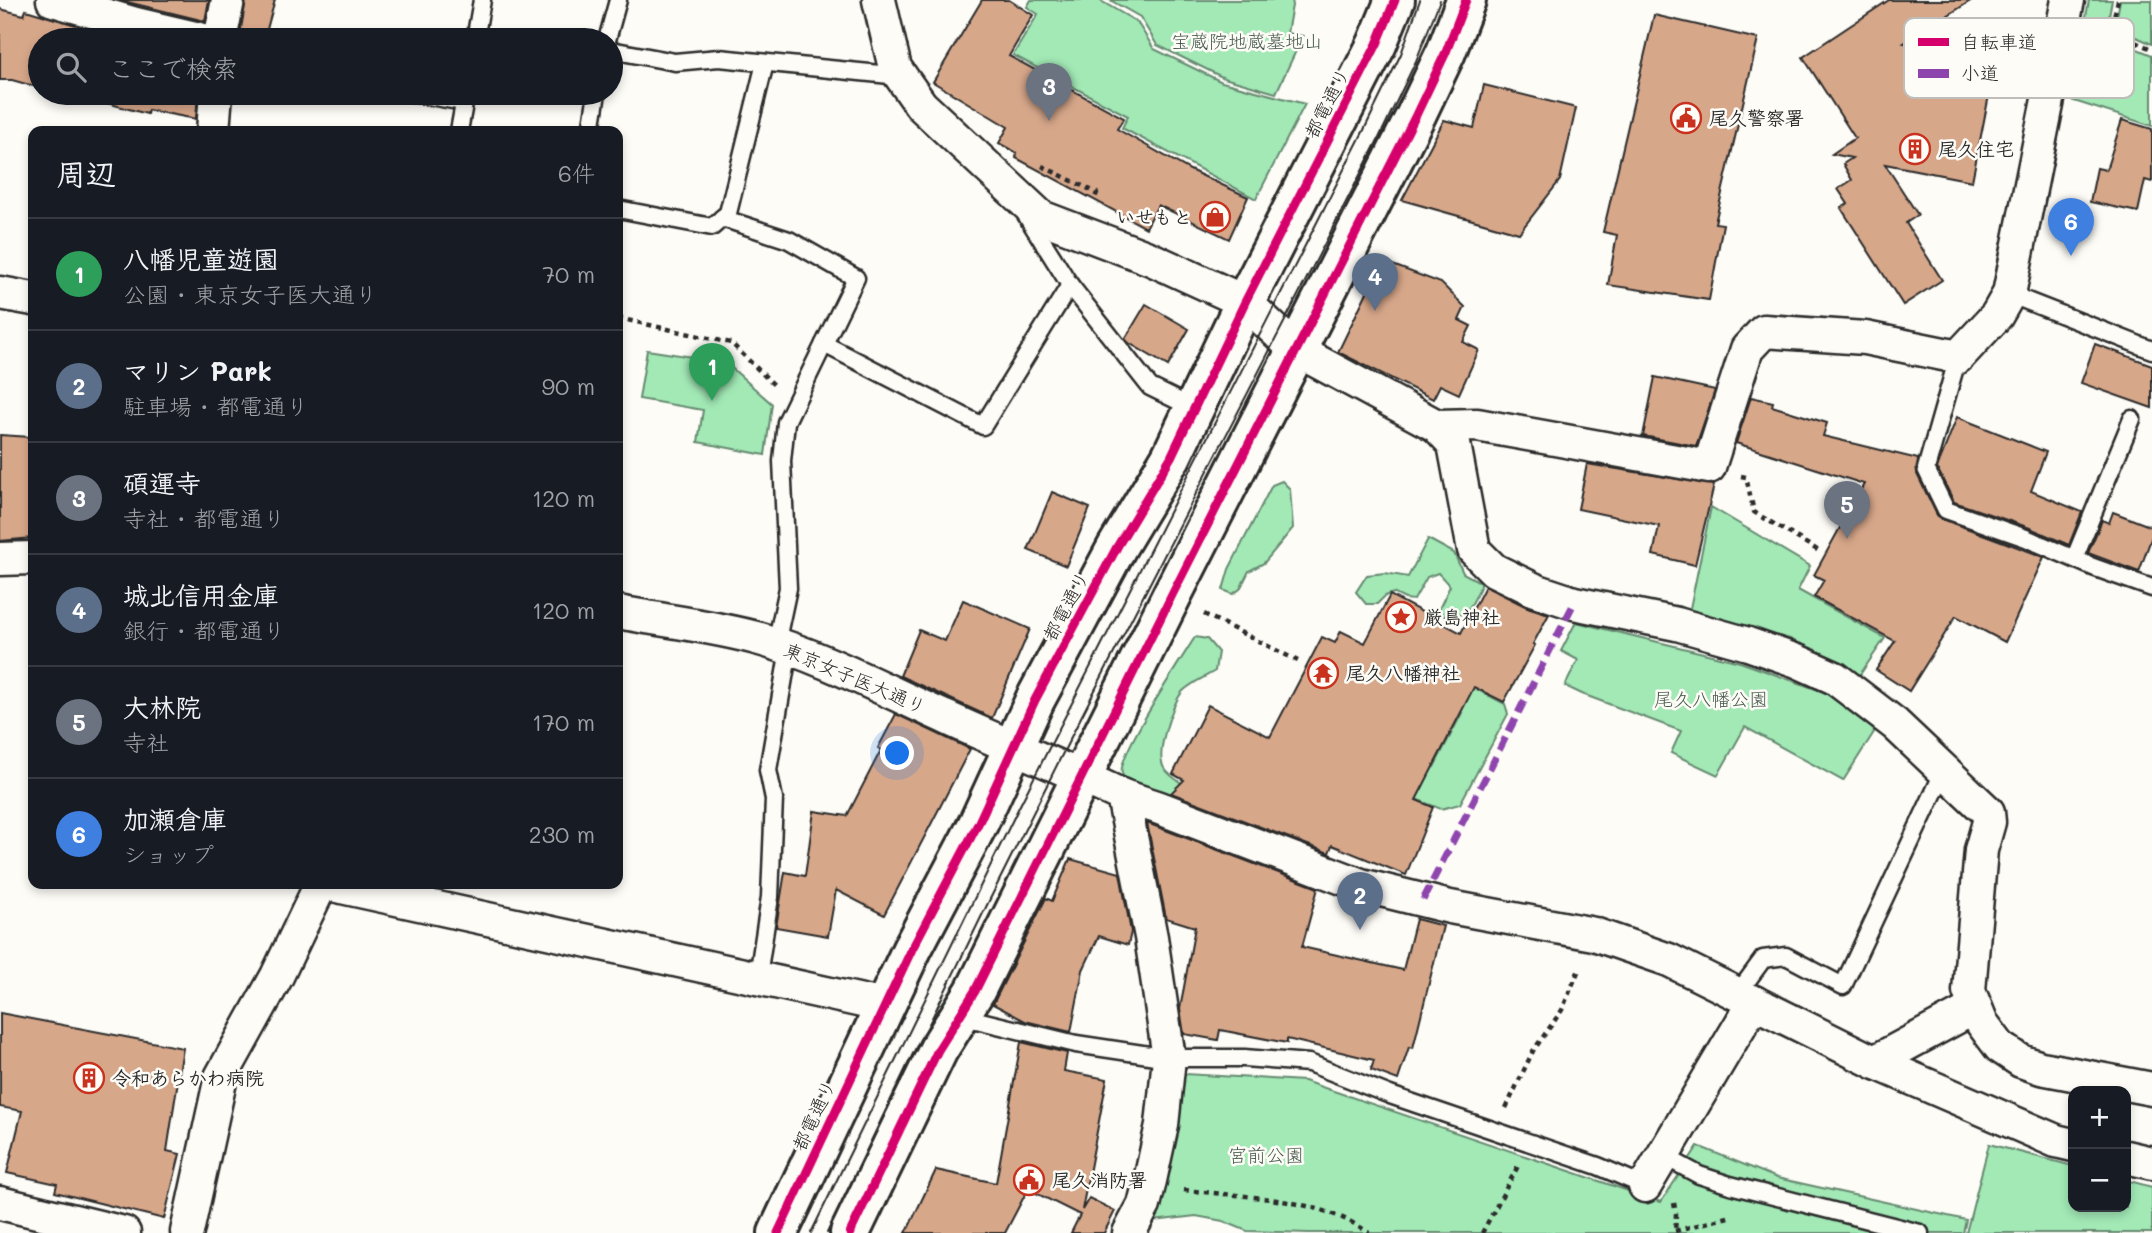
<!DOCTYPE html>
<html lang="ja">
<head>
<meta charset="utf-8">
<style>
	:root { --surface:#171b24; --page:#242831; --text:#f1f3f6; --muted:#9ea1a6; --line:#363941; --accent:#8c9099 }
	body { margin:0; font-family:Mali,"Klee One",sans-serif; background:var(--page); color:var(--text) }
	.controls { position:absolute; right:21px; bottom:21px; display:grid; overflow:hidden; border-radius:14px; box-shadow:0 4px 10px #0003 }
	.controls button { width:63px; height:63px; display:grid; place-items:center; padding:0; border:0; border-bottom:2px solid var(--line); background:var(--surface); color:var(--text); font:35px sans-serif }
	.you { position:absolute; left:898px; top:754px; width:24px; height:24px; margin:-18px; border:5px solid #fff; border-radius:50%; background:#1a73e8; box-shadow:0 0 0 10px #1a73e833 }
	.badge { display:grid; place-items:center; width:46px; height:46px; border-radius:50%; background:var(--accent); color:#fff; font-size:23px; font-weight:700 }
	.pin { position:absolute; translate:-50% -58px; filter:drop-shadow(0 2px 4px #0008) }
	.pin::after { content:''; position:absolute; top:37px; width:24px; height:21px; background:inherit; clip-path:polygon(0 0,100% 0,50% 100%) }
	.list { margin:0; padding:0; list-style:none }
	h2 { display:flex; justify-content:space-between; align-items:center; height:91px; margin:0; padding:0 28px; font-size:30px }
	h2 small { font-size:23px; font-weight:400; color:var(--muted) }
	.list li { display:grid; grid-template-columns:46px 1fr auto; gap:21px; align-items:center; box-sizing:border-box; height:112px; padding:0 28px; border-top:2px solid var(--line) }
	.list b { display:block; font-size:26px; white-space:nowrap }
	.list p { margin:0; font-size:23px; white-space:nowrap; color:var(--muted) }
	.list em { font-size:23px; font-style:normal; color:var(--muted) }
	.icon { flex:none; width:38px; height:38px; fill:none; stroke:currentColor; stroke-width:2; stroke-linecap:round; stroke-linejoin:round }
	.map { position:relative; flex:none; width:2152px; height:1233px; overflow:hidden }
	.search { position:absolute; background:var(--surface); box-shadow:0 4px 10px #0003; left:28px; top:28px; width:595px; height:77px; display:flex; align-items:center; gap:18px; box-sizing:border-box; padding:0 24px; border-radius:38px; color:var(--muted); font-size:26px }
	.panel { position:absolute; background:var(--surface); box-shadow:0 4px 10px #0003; left:28px; top:126px; width:595px; height:763px; border-radius:14px }
	.map>svg:first-child { display:block }
	.green { fill:#a2e9b6; stroke:#668a70; stroke-width:2 }
	.building { fill:#d7a78a; stroke:#2b2b2b; stroke-width:2 }
	.lines { fill:none; stroke-linecap:round; stroke-linejoin:round }
	.service-casing { stroke:#2b2b2b; stroke-width:21 }
	.minor-casing { stroke:#2b2b2b; stroke-width:37 }
	.primary-casing { stroke:#2b2b2b; stroke-width:44 }
	.path { stroke:#2b2b2b; stroke-width:4.5; stroke-dasharray:5 5; stroke-linecap:butt }
	.service { stroke:#fdfcf7; stroke-width:16 }
	.minor { stroke:#fdfcf7; stroke-width:32 }
	.primary { stroke:#fdfcf7; stroke-width:38 }
	.tram { stroke:#2b2b2b; stroke-width:2 }
	.quiet { stroke:#8e44ad; stroke-width:7; stroke-dasharray:14 7; stroke-linecap:butt }
	.cycleway-casing { stroke:#fdfcf7; stroke-width:13 }
	.cycleway { stroke:#d6006c; stroke-width:9 }
	.labels { text-anchor:middle; stroke-width:5; stroke-linejoin:round; paint-order:stroke }
	.park-label { font-size:19px; fill:#495a4e; stroke:#fdfcf7 }
	.street-label { font-size:19px; fill:#2b2b2b; stroke:#fdfcf7 }
	.poi-label { font-size:19px; font-weight:bold; fill:#2b2b2b; stroke:#fdfcf7; text-anchor:start }
	.key { fill:#fdfcf7; stroke:#bebdba; stroke-width:2 }
	.key-label { font-size:19px; fill:#2b2b2b }
</style>
</head>
<body>
<div class="map">
<svg width="2152" height="1233" viewBox="0 0 2152 1233">
	<rect width="100%" height="100%" fill="#fdfcf7"/>
	<filter id="ink" filterUnits="userSpaceOnUse"><feTurbulence type="fractalNoise" baseFrequency=".0143" numOctaves="2"/><feDisplacementMap in="SourceGraphic" scale="14" xChannelSelector="R" yChannelSelector="G"/><feConvolveMatrix kernelMatrix="1 2 1 2 8 2 1 2 1" color-interpolation-filters="sRGB"/></filter>
	<g filter="url(#ink)">
		<g class="green">
			<polygon points="1031,0 1099,0 1137,22 1154,49 1222,82 1305,104 1256,199 1122,128 1128,116 1013,55 1038,14 1027,7"/>
			<polygon points="1110,0 1293,0 1287,33 1303,36 1276,93 1224,78 1157,45 1140,17"/>
			<polygon points="2089,0 2112,0 2105,36 2152,55 2152,126 2071,100"/>
			<polygon points="2120,0 2152,0 2152,44 2115,28"/>
			<polygon points="647,350 725,362 772,404 765,455 698,442 703,410 639,399"/>
			<polygon points="1282,481 1290,489 1293,528 1264,563 1249,571 1240,589 1233,594 1223,590 1229,569 1272,485"/>
			<polygon points="1711,507 1810,566 1798,590 1885,638 1859,676 1790,639 1689,613"/>
			<path d="M1428,539L1454,553L1463,573L1482,583C1472,602 1470,620 1444,616L1439,609L1450,586L1438,573L1427,577L1414,600L1405,599L1393,593L1385,596L1377,604H1366L1356,592L1367,575L1385,573L1408,577Z"/>
			<polygon points="1576,622 1740,662 1824,692 1876,729 1843,781 1745,727 1718,775 1671,753 1681,731 1582,694 1565,686 1578,660 1561,651"/>
			<path d="M1195,637L1207,639L1218,652L1215,671C1205,677 1191,683 1183,691C1172,703 1155,754 1164,768C1175,783 1198,791 1214,800L1212,810C1193,816 1174,803 1156,796C1143,791 1127,788 1122,773C1116,757 1183,657 1195,637Z"/>
			<polygon points="1391,676 1479,687 1478,690 1505,704 1508,714 1460,804 1441,809 1363,778 1434,767 1462,713"/>
			<polygon points="1185,1074 1304,1081 1661,1202 1698,1146 1777,1178 1966,1220 1963,1233 1308,1233 1247,1231 1223,1221 1196,1216 1153,1221"/>
			<polygon points="1989,1144 2073,1166 2073,1207 2126,1207 2126,1180 2152,1187 2152,1233 1966,1233"/>
		</g>
		<g class="building">
			<polygon points="119,0 209,0 205,21"/>
			<polygon points="246,0 275,0 264,40 239,40"/>
			<polygon points="982,0 1009,0 1033,15 1009,56 1124,118 1117,129 1190,170 1248,197 1229,239 1158,205 1146,228 1016,158 1017,153 999,143 1008,127 933,82"/>
			<polygon points="1889,0 1972,0 1904,43 1996,60 1972,181 1885,164 1918,215 1906,223 1942,280 1903,305 1841,208 1848,204 1838,189 1852,180 1843,164 1852,158 1832,154 1855,138 1803,57"/>
			<polygon points="0,9 24,15 26,10 126,40 40,40 40,88 12,80 0,80"/>
			<polygon points="1654,15 1758,39 1715,223 1723,224 1709,300 1608,285 1617,235 1603,232"/>
			<polygon points="1484,85 1576,108 1560,180 1519,233 1402,200 1444,120 1474,128"/>
			<polygon points="60,93 198,93 196,119 148,110 147,114 71,93 71,95"/>
			<polygon points="2122,120 2152,129 2152,182 2145,180 2138,212 2090,202 2097,168 2106,170"/>
			<polygon points="1382,261 1441,283 1465,307 1459,320 1471,326 1463,342 1479,350 1459,394 1440,385 1433,399 1338,352"/>
			<polygon points="1146,304 1189,329 1168,366 1129,343 1125,339"/>
			<polygon points="2095,344 2152,365 2152,408 2081,383"/>
			<polygon points="1655,377 1715,390 1696,446 1643,436"/>
			<polygon points="1751,397 1773,402 1772,406 1827,423 1823,436 1918,459 1917,474 1937,515 1942,519 2044,557 2005,642 1956,616 1909,691 1876,670 1895,641 1814,597 1824,580 1814,575 1864,484 1736,443"/>
			<polygon points="1957,417 2046,452 2031,491 2082,512 2069,545 2030,528 1954,502 1937,468"/>
			<polygon points="0,435 31,437 28,487 33,488 33,538 0,541"/>
			<polygon points="1587,464 1714,485 1695,565 1653,555 1659,526 1578,509"/>
			<polygon points="1052,492 1090,508 1066,566 1028,550"/>
			<polygon points="2113,512 2152,527 2152,536 2139,572 2088,553 2102,520 2109,523"/>
			<polygon points="1485,586 1527,607 1549,614 1533,644 1535,645 1504,702 1474,687 1416,800 1433,807 1406,875 1332,845 1329,853 1171,793 1184,780 1173,774 1208,705 1270,737 1322,637 1335,643 1341,631 1365,643 1390,595 1461,633"/>
			<polygon points="963,600 1030,629 992,718 900,676 919,630 945,641"/>
			<polygon points="896,714 970,749 884,915 836,890 828,936 776,927 785,872 805,876 814,811 847,816 881,750 878,748"/>
			<polygon points="1147,823 1318,888 1302,947 1403,970 1416,919 1443,926 1413,1048 1409,1047 1398,1080 1371,1070 1374,1060 1287,1039 1287,1043 1220,1030 1218,1040 1184,1034 1180,1009 1195,927 1166,918"/>
			<polygon points="1070,859 1120,873 1131,932 1128,945 1099,936 1083,970 1071,1032 1025,1021 993,1004 1046,898 1052,901"/>
			<polygon points="0,1013 183,1048 167,1151 180,1154 164,1219 55,1192 57,1184 7,1173 22,1111 0,1107"/>
			<polygon points="1021,1042 1067,1053 1064,1071 1107,1079 1082,1210 1089,1198 1115,1211 1104,1233 1071,1233 1080,1215 1028,1189 1005,1233 906,1233 936,1170 996,1183"/>
		</g>
		<g class="lines">
			<g class="service-casing">
				<g id="service">
					<polyline points="475,40 482,0"/>
					<polyline points="607,40 618,0"/>
					<polyline points="611,50 675,62 719,58 900,76"/>
					<polyline points="412,93 464,102"/>
					<polyline points="459,131 466,93"/>
					<polyline points="591,131 597,93"/>
					<polyline points="618,209 712,227 728,213 765,63"/>
					<polyline points="1026,215 1070,285 1150,387 1193,408"/>
					<polyline points="722,218 789,240 856,278 786,422 782,461 788,588 776,644"/>
					<polyline points="2009,294 2152,350"/>
					<polyline points="824,344 983,426 1070,285"/>
					<polyline points="1958,357 1926,469 1946,510 2026,538 2093,567 2152,588"/>
					<polyline points="2075,557 2132,419"/>
					<polyline points="758,976 770,897 774,799 768,770 789,649"/>
					<polyline points="1738,993 1763,959 1786,956 1843,986 1944,771"/>
					<polyline points="960,1016 1076,1044 1169,1058 1244,1058 1309,1063 1390,1095 1598,1166 1645,1186"/>
					<polyline points="1664,1156 1699,1175 1730,1185 1920,1233"/>
				</g>
			</g>
			<g class="minor-casing">
				<g id="minor">
					<polyline points="53,0 136,24 204,40"/>
					<polyline points="879,0 895,68 921,105 1041,217 1151,259 1245,302 1296,350 1437,426 1454,444 1474,550 1494,570 1535,590 1574,603 1677,624 1748,644 1797,661 1835,678 1895,724 1988,812 1989,822 1981,850 1969,991 1982,1023 2000,1047 2021,1061 2041,1068 2152,1089"/>
					<polyline points="220,40 228,0"/>
					<polyline points="213,131 216,93"/>
					<polyline points="0,293 33,299"/>
					<polyline points="1437,426 1477,425 1709,467 1747,349 1764,331 1865,338 1958,357 1997,315 2009,294 2068,0"/>
					<polyline points="0,559 33,558"/>
					<path d="M618,612C665,621 714,626 760,639C824,657 886,691 947,718C1005,745 1065,768 1123,796L1151,937L1169,1058L1162,1125L1149,1185L1144,1205L1129,1233"/>
					<polyline points="1123,796 1157,807 1361,885 1450,907 1594,934 1669,960 1874,1062 2056,1141 2073,1145"/>
					<polyline points="328,884 885,1006"/>
					<polyline points="1874,1062 1974,1008"/>
					<polyline points="2126,1157 2152,1163"/>
					<polyline points="1645,1186 1754,1002"/>
					<polyline points="0,1203 124,1233"/>
					<polyline points="187,1232 221,1077 277,976 321,884"/>
				</g>
			</g>
			<g class="primary-casing">
				<g id="primary">
					<polyline points="778,1233 912,949 979,822 1035,700 1117,547 1171,457 1245,302 1377,44 1395,0"/>
					<polyline points="850,1233 938,1050 975,991 1173,593 1416,115 1446,52 1466,0"/>
				</g>
			</g>
			<g class="path">
				<polyline points="2118,0 2110,32 2152,49"/>
				<polyline points="1042,166 1097,193 1094,200"/>
				<polyline points="618,318 731,343 774,385"/>
				<polyline points="1741,476 1746,477 1754,512 1819,551"/>
				<polyline points="1204,614 1302,663"/>
				<polyline points="1506,1108 1533,1051 1562,1010 1580,967"/>
				<path d="M1184,1190C1244,1197 1319,1197 1369,1233"/>
				<polyline points="1674,1203 1676,1214 1675,1232"/>
				<polyline points="1675,1231 1732,1216"/>
				<polyline points="1482,1233 1518,1166"/>
			</g>
			<use href="#service" class="service"/>
			<use href="#minor" class="minor"/>
			<use href="#primary" class="primary"/>
			<g class="tram">
				<polyline points="811,1233 1019,807 1363,132 1401,54 1420,0"/>
				<polyline points="827,1233 989,901 1078,723 1379,138 1416,61 1440,0"/>
			</g>
			<polyline class="quiet" points="1423,900 1574,603"/>
			<g class="cycleway-casing">
				<g id="cycleway">
					<polyline points="778,1233 912,949 979,822 1035,700 1117,547 1171,457 1245,302 1377,44 1395,0"/>
					<polyline points="850,1233 938,1050 975,991 1173,593 1416,115 1446,52 1466,0"/>
				</g>
			</g>
			<use href="#cycleway" class="cycleway"/>
		</g>
	</g>
	<defs>
		<g id="civic-ring" transform="scale(1.575)"><circle r="9.5" fill="#fdfcf7" stroke="#c8321e" stroke-width="1.5"/><path d="M-.6-6.5H3V-4.5H.6V-3L4-1V1h2V6H-6V1h2V-1L-.6-3ZM-1.2 2.5V6h2.4V2.5Z" fill="#c8321e"/></g>
		<g id="building-ring" transform="scale(1.575)"><circle r="9.5" fill="#fdfcf7" stroke="#c8321e" stroke-width="1.5"/><path d="M-4-6H4V6H1V3H-1V6H-4ZM-2.5-4.3h1.7v1.8h-1.7ZM.8-4.3h1.7v1.8H.8ZM-2.5-1h1.7V.8h-1.7ZM.8-1h1.7V.8H.8Z" fill="#c8321e"/></g>
		<g id="shop-ring" transform="scale(1.575)"><circle r="9.5" fill="#fdfcf7" stroke="#c8321e" stroke-width="1.5"/><path d="M-5-2.5h2.3a2.7 3.5 0 0 1 5.4 0H5L5.5 6h-11ZM-1.5-2.5h3a1.5 2.3 0 0 0-3 0Z" fill="#c8321e"/></g>
		<g id="sight-ring" transform="scale(1.575)"><circle r="9.5" fill="#fdfcf7" stroke="#c8321e" stroke-width="1.5"/><path d="M0-6L1.8-2.2L6-1.7L2.9 1.2L3.7 5.4L0 3.3L-3.7 5.4L-2.9 1.2L-6-1.7L-1.8-2.2Z" fill="#c8321e"/></g>
		<g id="temple-ring" transform="scale(1.575)"><circle r="9.5" fill="#fdfcf7" stroke="#c8321e" stroke-width="1.5"/><path d="M0-6L5-2H3V0L6.5 2.5H4V6H1.5V3h-3V6H-4V2.5H-6.5L-3 0V-2H-5Z" fill="#c8321e"/></g>
	</defs>
	<g fill-rule="evenodd">
		<use href="#civic-ring" x="1686" y="118"/>
		<use href="#building-ring" x="1915" y="149"/>
		<use href="#shop-ring" x="1215" y="217"/>
		<use href="#sight-ring" x="1401" y="617"/>
		<use href="#temple-ring" x="1323" y="673"/>
		<use href="#building-ring" x="89" y="1078"/>
		<use href="#civic-ring" x="1029" y="1180"/>
	</g>
	<g class="labels">
		<g class="park-label">
			<text x="1247" y="48">宝蔵院地蔵墓地山</text>
			<text x="1711" y="706">尾久八幡公園</text>
			<text x="1266" y="1162">宮前公園</text>
		</g>
		<g class="street-label">
			<text transform="translate(1327 103) rotate(-63)" y="7">都電通り</text>
			<text transform="translate(1066 606) rotate(-62)" y="7">都電通り</text>
			<text transform="translate(855 678) rotate(23)" y="7">東京女子医大通り</text>
			<text transform="translate(814 1115) rotate(-65)" y="7">都電通り</text>
		</g>
		<g class="poi-label">
			<text x="1709" y="125">尾久警察署</text>
			<text x="1938" y="156">尾久住宅</text>
			<text x="1192" y="224" text-anchor="end">いせもと</text>
			<text x="1424" y="624">厳島神社</text>
			<text x="1346" y="680">尾久八幡神社</text>
			<text x="112" y="1085">令和あらかわ病院</text>
			<text x="1052" y="1187">尾久消防署</text>
		</g>
	</g>
	<rect x="1904" y="18" width="230" height="80" rx="10" class="key"/>
	<rect x="1918" y="38" width="31" height="8" fill="#d6006c"/>
	<rect x="1918" y="69" width="31" height="9" fill="#8e44ad"/>
	<g class="key-label">
		<text x="1961" y="49">自転車道</text>
		<text x="1961" y="80">小道</text>
	</g>
</svg>
<div class="controls">
<button>+</button>
<button>−</button>
</div>
<div class="you"></div>
<div class="pin badge" style="left:712px;top:401px;background:#2e9e5b">1</div>
<div class="pin badge" style="left:1360px;top:930px;background:#5c6f8a">2</div>
<div class="pin badge" style="left:1049px;top:121px;background:#6b7280">3</div>
<div class="pin badge" style="left:1375px;top:311px;background:#5c6f8a">4</div>
<div class="pin badge" style="left:1847px;top:539px;background:#6b7280">5</div>
<div class="pin badge" style="left:2071px;top:256px;background:#3f7fe0">6</div>
<div class="search"><svg class="icon" aria-label="search" viewBox="0 0 24 24"><circle cx="10" cy="10" r="6"/><path d="M15 15l6 6"/></svg>ここで検索</div>
<section class="panel">
<h2>周辺<small>6件</small></h2>
<ul class="list">
<li><span class="badge" style="background:#2e9e5b">1</span><div><b>八幡児童遊園</b><p>公園 · 東京女子医大通り</p></div><em>70 m</em></li>
<li><span class="badge" style="background:#5c6f8a">2</span><div><b>マリン Park</b><p>駐車場 · 都電通り</p></div><em>90 m</em></li>
<li><span class="badge" style="background:#6b7280">3</span><div><b>碩運寺</b><p>寺社 · 都電通り</p></div><em>120 m</em></li>
<li><span class="badge" style="background:#5c6f8a">4</span><div><b>城北信用金庫</b><p>銀行 · 都電通り</p></div><em>120 m</em></li>
<li><span class="badge" style="background:#6b7280">5</span><div><b>大林院</b><p>寺社</p></div><em>170 m</em></li>
<li><span class="badge" style="background:#3f7fe0">6</span><div><b>加瀬倉庫</b><p>ショップ</p></div><em>230 m</em></li>
</ul>
</section>
</div>
</body>
</html>
